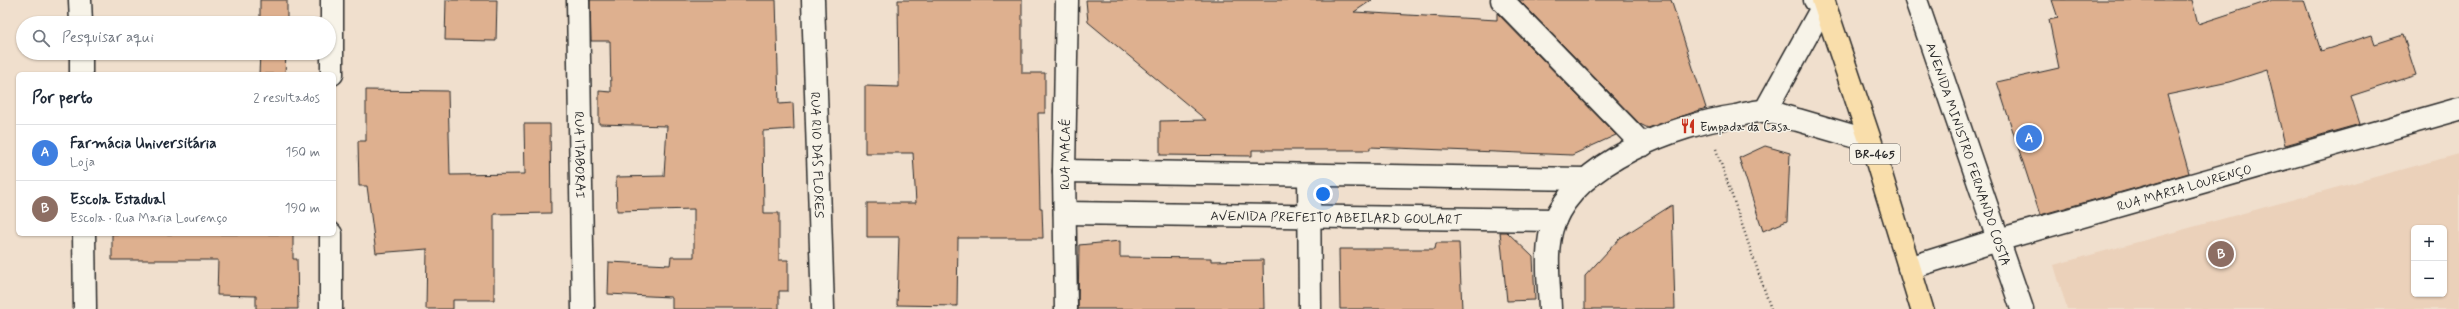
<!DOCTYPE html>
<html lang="pt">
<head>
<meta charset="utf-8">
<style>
	:root { --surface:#fff; --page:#f6f6f7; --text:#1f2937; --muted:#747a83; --line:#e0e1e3; --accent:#c8321e }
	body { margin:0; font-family:Mynerve,sans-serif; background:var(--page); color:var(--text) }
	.controls { position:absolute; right:12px; bottom:12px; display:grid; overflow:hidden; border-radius:6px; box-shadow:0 1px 3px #0004 }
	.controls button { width:36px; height:36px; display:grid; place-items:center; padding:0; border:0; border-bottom:1px solid var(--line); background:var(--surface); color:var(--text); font:20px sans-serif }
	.you { position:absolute; left:1323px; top:194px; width:14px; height:14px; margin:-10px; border:3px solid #fff; border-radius:50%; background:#1a73e8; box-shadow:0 0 0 6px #1a73e833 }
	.badge { display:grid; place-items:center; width:26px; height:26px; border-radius:50%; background:var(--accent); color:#fff; font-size:13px; font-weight:700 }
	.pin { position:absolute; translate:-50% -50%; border:2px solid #fff; box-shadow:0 1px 4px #0006 }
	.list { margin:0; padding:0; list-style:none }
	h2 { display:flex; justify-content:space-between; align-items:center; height:52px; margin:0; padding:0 16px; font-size:17px }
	h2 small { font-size:13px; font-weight:400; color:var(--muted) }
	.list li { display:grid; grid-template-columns:26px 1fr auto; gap:12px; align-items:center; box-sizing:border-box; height:56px; padding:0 16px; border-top:1px solid var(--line) }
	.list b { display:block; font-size:15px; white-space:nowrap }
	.list p { margin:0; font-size:13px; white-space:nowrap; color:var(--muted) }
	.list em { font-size:13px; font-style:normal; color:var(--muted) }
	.icon { flex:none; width:22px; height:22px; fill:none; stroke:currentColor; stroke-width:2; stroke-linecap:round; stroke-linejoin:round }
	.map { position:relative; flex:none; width:2459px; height:309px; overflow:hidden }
	.search { position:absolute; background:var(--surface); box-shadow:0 1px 3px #0004; left:16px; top:16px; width:320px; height:44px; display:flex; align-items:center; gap:10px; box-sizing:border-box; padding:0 14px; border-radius:22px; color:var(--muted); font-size:15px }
	.panel { position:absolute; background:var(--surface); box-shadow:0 1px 3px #0004; left:16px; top:72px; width:320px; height:164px; border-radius:6px }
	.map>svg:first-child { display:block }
	.built { fill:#ebd1ba; fill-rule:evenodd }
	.building { fill:#deb08f; stroke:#2b2b2b }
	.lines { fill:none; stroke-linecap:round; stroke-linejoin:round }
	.minor-casing { stroke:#2b2b2b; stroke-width:25 }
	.trunk-casing { stroke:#2b2b2b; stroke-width:25 }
	.path { stroke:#2b2b2b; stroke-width:2.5; stroke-dasharray:1 3; stroke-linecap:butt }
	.minor { stroke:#f7f3e8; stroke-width:22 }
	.trunk { stroke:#f9deab; stroke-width:22 }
	.labels { text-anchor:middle; stroke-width:3; stroke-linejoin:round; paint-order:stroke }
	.shield { fill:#f7f3e8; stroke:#686764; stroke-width:1 }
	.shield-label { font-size:12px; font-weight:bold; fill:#2b2b2b }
	.poi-label { font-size:13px; fill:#2b2b2b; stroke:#f7f3e8; text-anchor:start }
	.street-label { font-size:13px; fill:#2b2b2b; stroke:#f7f3e8 }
</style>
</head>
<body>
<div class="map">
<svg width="2459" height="309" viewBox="0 0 2459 309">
	<rect width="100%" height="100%" fill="#f0dfcd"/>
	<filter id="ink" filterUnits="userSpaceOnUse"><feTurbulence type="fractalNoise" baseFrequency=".025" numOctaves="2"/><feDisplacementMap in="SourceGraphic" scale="8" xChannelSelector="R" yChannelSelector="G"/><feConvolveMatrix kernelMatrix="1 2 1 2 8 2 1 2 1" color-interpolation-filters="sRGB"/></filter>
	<g filter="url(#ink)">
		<path class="built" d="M2459,154V309H2067L2054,265ZM2414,228H2444V294H2414Z"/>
		<g class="building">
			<rect x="260" y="0" width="27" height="23"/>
			<polygon points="446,0 497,0 496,41 445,40"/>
			<polygon points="590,0 776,0 779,104 793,103 794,129 763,131 764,213 779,213 779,260 788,260 788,291 779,291 779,309 672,309 672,298 670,297 608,294 609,262 670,265 671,257 694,257 694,209 617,211 616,177 664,176 667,126 599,124 599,91 611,92 610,41 591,41"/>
			<polygon points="898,0 1022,0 1022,73 1045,73 1045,113 1038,113 1040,208 1042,208 1043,238 958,238 957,306 897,305 899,237 867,237 867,203 916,203 913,153 865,153 865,86 899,87"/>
			<polygon points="1086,0 1372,0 1354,12 1497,20 1497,13 1616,135 1572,155 1370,147 1370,150 1252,150 1252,156 1160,155 1160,121 1206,120 1088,22"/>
			<polygon points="1519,0 1671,0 1706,108 1648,128 1640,124"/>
			<polygon points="2052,0 2192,0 2198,24 2272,0 2304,0 2321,51 2372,35 2375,44 2403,35 2416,75 2351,96 2360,124 2285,145 2267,70 2229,82 2167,95 2189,173 2040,215 1997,82 2059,68 2049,20 2058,18"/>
			<polygon points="260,53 286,53 285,74 259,74"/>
			<polygon points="366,90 448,91 450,175 525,174 524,124 550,124 551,213 494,214 494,300 453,300 453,309 426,309 427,249 376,253 367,186 359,186 358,141 366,141"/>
			<polygon points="1765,146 1790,153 1787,221 1763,231 1739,158"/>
			<polygon points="1672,205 1675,309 1585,309 1585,276 1620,238"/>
			<polygon points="1500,232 1507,232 1533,257 1535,300 1507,301"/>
			<polygon points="112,234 293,234 293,259 297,259 298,309 256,309 256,296 217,295 218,260 112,260"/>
			<polygon points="1120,241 1120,257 1211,258 1211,261 1263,260 1264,309 1078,309 1079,245"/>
			<polygon points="1436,243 1459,243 1462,309 1340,309 1339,249 1435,249"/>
		</g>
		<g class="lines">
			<g class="minor-casing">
				<g id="minor">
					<polyline points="80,0 81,23"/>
					<path id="s1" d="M578,0L583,309"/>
					<path id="s2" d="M813,0L823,309"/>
					<polyline points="1502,0 1643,145"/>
					<path id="s3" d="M1916,0L2022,309"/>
					<polyline points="81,53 81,74"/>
					<polyline points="332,74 332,0"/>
					<polyline points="1765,111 1824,4 1815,0"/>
					<polyline points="1064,171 1586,179"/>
					<polyline points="1309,175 1310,309"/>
					<path id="s4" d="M1065,213L1555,220"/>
					<polyline points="84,234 85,309"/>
					<path id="s5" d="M1909,268L1998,240L2459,109"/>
					<polyline points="331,309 331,234"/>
					<path id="s6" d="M1066,309L1064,171L1067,0"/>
					<path d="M1550,309C1549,281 1544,248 1554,222C1579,161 1675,125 1736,116C1745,114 1757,110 1766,111C1776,112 1787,118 1798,120C1822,127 1846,134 1870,141"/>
				</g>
			</g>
			<g class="trunk-casing">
				<polyline id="trunk" points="1823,0 1874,152 1922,309"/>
			</g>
			<polyline class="path" points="1716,149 1771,309"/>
			<use href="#minor" class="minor"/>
			<use href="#trunk" class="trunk"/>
		</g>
	</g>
	<defs>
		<g id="restaurant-bare" transform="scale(1.2)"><path d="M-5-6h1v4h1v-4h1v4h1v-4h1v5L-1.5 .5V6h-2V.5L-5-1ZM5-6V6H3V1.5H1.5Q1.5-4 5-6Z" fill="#c8321e" stroke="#f7f3e8" stroke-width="2.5" paint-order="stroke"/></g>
	</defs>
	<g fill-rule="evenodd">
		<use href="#restaurant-bare" x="1688" y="126"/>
	</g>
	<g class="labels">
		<rect class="shield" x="1850" y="144" width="50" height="20" rx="3"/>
		<g class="shield-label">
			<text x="1875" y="158">BR-465</text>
		</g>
		<g class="poi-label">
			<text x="1700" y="131">Empada da Casa</text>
		</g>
		<g class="street-label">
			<text dy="5" stroke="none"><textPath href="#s1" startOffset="155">RUA ITABORAI</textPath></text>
			<text dy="5" stroke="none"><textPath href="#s2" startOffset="155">RUA RIO DAS FLORES</textPath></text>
			<text dy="5" stroke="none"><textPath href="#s6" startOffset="155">RUA MACAÉ</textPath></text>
			<text dy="5" stroke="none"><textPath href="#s3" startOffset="163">AVENIDA MINISTRO FERNANDO COSTA</textPath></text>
			<text dy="5" stroke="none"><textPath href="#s5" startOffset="287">RUA MARIA LOURENÇO</textPath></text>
			<text dy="5" stroke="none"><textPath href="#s4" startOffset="271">AVENIDA PREFEITO ABEILARD GOULART</textPath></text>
		</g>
	</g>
</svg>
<div class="controls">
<button>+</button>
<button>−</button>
</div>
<div class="you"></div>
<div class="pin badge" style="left:2029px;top:138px;background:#3f7fe0">A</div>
<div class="pin badge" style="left:2221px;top:254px;background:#8d6e63">B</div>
<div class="search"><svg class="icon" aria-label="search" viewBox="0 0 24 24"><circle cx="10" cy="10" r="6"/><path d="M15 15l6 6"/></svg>Pesquisar aqui</div>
<section class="panel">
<h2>Por perto<small>2 resultados</small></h2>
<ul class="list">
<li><span class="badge" style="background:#3f7fe0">A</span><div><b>Farmácia Universitária</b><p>Loja</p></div><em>150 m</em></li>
<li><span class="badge" style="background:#8d6e63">B</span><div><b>Escola Estadual</b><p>Escola · Rua Maria Lourenço</p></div><em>190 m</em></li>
</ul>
</section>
</div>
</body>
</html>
